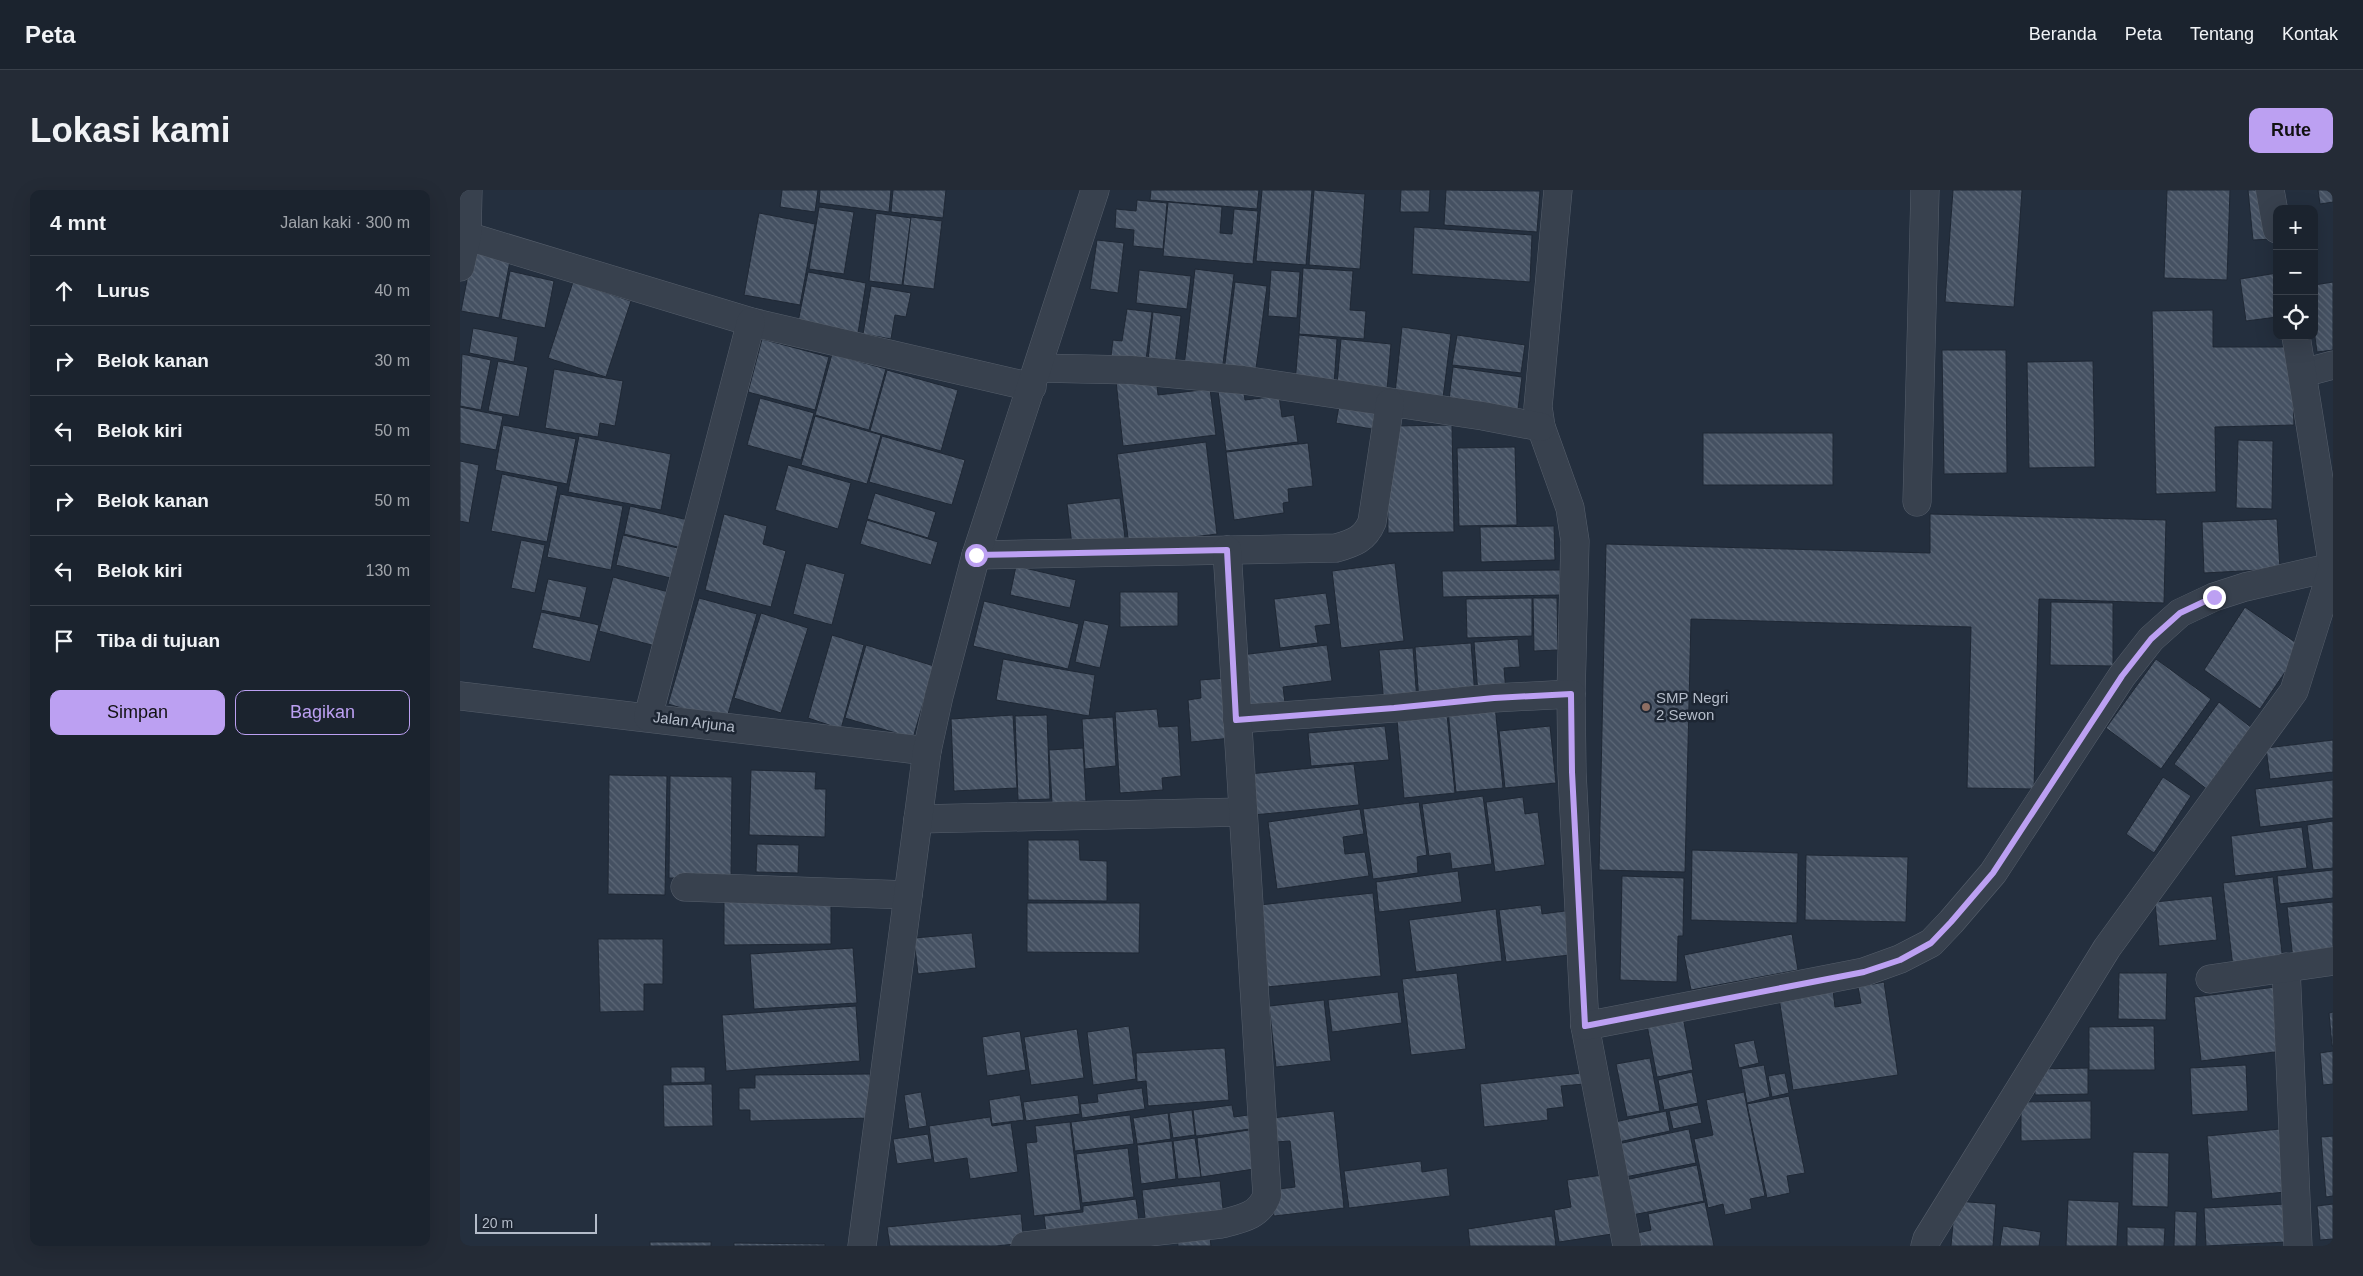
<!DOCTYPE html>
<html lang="id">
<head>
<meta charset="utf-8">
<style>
	:root { --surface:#1b232e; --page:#242b36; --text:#f1f3f6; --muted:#a0a4aa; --line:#39404a; --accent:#bca0f2 }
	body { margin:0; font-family:Arial,sans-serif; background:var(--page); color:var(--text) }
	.controls { position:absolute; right:15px; top:15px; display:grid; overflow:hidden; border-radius:10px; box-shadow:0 5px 20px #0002 }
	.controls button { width:45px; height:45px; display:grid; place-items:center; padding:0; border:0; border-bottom:1px solid var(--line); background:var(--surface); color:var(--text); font:25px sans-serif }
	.scale { position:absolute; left:15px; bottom:12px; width:122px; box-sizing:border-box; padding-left:5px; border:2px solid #b4bcc9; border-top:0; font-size:14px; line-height:18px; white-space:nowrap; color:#b4bcc9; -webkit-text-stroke:4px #1d2633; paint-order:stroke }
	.stop { position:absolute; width:15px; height:15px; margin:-11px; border:4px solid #bca0f2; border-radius:50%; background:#fff }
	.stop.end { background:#bca0f2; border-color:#fff; box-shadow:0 1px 5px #0008 }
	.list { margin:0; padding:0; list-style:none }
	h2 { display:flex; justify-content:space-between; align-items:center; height:65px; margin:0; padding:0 20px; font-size:21px }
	h2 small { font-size:16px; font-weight:400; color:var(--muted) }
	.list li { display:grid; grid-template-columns:32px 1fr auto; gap:15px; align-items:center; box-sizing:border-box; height:70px; padding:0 20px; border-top:1px solid var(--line) }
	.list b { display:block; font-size:19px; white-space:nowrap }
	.list em { font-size:16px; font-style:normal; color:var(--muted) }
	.actions { display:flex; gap:10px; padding:15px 20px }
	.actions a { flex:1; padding:11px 0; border:1px solid var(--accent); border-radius:10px; text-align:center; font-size:18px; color:var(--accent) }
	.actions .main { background:var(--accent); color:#111 }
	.icon { flex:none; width:28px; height:28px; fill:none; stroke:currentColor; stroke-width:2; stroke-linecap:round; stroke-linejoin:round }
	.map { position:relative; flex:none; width:1873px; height:1056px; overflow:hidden; border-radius:10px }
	header { display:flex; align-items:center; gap:30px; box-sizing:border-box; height:70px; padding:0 25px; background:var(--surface); border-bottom:1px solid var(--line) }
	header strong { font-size:24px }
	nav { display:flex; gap:28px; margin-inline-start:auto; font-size:18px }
	.intro { display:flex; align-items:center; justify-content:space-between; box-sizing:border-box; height:120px; padding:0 30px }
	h1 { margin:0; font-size:35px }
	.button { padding:12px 22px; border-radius:10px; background:var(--accent); color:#111; font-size:18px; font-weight:700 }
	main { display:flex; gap:30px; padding:0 30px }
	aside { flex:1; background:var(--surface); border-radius:10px; box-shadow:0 5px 20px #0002 }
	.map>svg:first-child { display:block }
	.building { fill:url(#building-back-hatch); stroke:#1f2835 }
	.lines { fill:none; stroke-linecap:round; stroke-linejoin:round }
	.minor-casing { stroke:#565f6c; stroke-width:29 }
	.minor { stroke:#38414e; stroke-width:28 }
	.route { stroke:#bca0f2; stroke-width:6 }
	.education-dot { fill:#8d6e63; stroke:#1d2633; stroke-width:2 }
	.labels { text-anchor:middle; stroke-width:5; stroke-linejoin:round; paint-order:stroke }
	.poi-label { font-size:15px; fill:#b4bcc9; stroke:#1d2633; text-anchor:start }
	.street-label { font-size:15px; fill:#b4bcc9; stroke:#1d2633 }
</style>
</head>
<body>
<header>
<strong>Peta</strong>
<nav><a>Beranda</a><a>Peta</a><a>Tentang</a><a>Kontak</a></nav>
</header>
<div class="intro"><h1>Lokasi kami</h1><a class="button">Rute</a></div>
<main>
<aside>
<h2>4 mnt<small>Jalan kaki · 300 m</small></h2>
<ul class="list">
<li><svg class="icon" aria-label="ahead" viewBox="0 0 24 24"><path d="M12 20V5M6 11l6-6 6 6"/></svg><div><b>Lurus</b></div><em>40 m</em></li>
<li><svg class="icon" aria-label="right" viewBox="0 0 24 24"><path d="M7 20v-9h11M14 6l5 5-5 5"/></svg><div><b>Belok kanan</b></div><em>30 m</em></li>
<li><svg class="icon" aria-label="left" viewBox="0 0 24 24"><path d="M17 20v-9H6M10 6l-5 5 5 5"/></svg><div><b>Belok kiri</b></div><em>50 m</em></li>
<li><svg class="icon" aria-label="right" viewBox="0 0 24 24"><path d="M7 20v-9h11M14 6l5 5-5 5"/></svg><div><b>Belok kanan</b></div><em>50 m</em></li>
<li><svg class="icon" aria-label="left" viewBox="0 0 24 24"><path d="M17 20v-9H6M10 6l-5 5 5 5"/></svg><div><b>Belok kiri</b></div><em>130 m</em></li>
<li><svg class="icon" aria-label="arrive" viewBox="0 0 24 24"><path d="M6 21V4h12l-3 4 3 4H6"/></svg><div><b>Tiba di tujuan</b></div></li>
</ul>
<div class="actions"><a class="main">Simpan</a><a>Bagikan</a></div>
</aside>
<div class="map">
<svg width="1873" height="1056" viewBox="0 0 1873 1056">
	<defs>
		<pattern id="building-back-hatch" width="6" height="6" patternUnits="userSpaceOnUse" patternTransform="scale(1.25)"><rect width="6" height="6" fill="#455162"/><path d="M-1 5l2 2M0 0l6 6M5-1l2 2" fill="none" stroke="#5d6877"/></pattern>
	</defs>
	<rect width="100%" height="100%" fill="#242f3e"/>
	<g class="building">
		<polygon points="322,0 358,0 355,22 320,17"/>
		<polygon points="360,0 431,0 429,22 359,13"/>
		<polygon points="433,0 486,0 483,28 431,22"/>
		<polygon points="691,0 799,0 797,19 690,10"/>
		<polygon points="802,0 852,0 846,75 796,71"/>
		<polygon points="854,0 905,4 900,79 849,75"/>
		<polygon points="941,0 970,0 969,22 940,22"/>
		<polygon points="986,0 1080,1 1077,42 984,35"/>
		<polygon points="1493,0 1562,0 1554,117 1485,112"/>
		<polygon points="1707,0 1770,0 1767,90 1704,88"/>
		<polygon points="1788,0 1807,0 1812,49 1793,50"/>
		<polygon points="1858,0 1873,0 1873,12 1860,14"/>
		<polygon points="677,10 707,13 703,59 673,56 674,40 655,38 656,19 676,21"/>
		<polygon points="708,12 762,17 760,43 772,44 774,19 798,21 793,74 703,66"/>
		<polygon points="359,17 394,22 384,84 349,79"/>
		<polygon points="299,23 355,34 340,115 284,105"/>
		<polygon points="416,23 451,28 442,95 409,91"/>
		<polygon points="451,27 482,31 474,99 443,95"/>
		<polygon points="954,37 1072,45 1070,92 952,84"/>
		<polygon points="637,50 664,53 658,103 630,99"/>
		<polygon points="13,59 51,66 39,128 1,121"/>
		<polygon points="843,78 893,81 890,120 906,121 904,149 839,144"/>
		<polygon points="735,79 774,84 762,182 724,177"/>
		<polygon points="679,80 731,86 727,119 676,113"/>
		<polygon points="811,80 840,82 837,128 808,126"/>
		<polygon points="50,81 94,91 85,138 41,129"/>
		<polygon points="348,82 406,93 398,143 338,132"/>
		<polygon points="1817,83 1817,127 1786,131 1780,89"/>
		<polygon points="113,92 171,111 146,187 88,168"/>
		<polygon points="775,92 807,96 795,186 764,182"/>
		<polygon points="1873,92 1873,160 1857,162 1854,140 1854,95"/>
		<polygon points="411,96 451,103 446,127 435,125 431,149 403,144"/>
		<polygon points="667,119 692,122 685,178 650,174 653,150 662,151"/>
		<polygon points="1753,120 1753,157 1831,157 1834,235 1755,237 1756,302 1696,304 1692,121"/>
		<polygon points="693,122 721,126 715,175 688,171"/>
		<polygon points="942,137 991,144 983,208 935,203"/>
		<polygon points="13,138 58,147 54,172 9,163"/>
		<polygon points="839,145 877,149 874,196 835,193"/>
		<polygon points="997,145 1065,155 1061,183 992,175"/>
		<polygon points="302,149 369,167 355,220 288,202"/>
		<polygon points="881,149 931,154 927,200 877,195"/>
		<polygon points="1482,160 1546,160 1547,283 1484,284"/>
		<polygon points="2,164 31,170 21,220 0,216"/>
		<polygon points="372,164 426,179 409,240 355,225"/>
		<polygon points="38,171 68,177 59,227 28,221"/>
		<polygon points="1633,171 1635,277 1569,278 1567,172"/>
		<polygon points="993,177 1062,187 1058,219 989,210"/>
		<polygon points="94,179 163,191 155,236 140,233 138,247 85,238"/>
		<polygon points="427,180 498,200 481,261 410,241"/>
		<polygon points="696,186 698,205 750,199 756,245 663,256 656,191"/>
		<polygon points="783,198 785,210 819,206 822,227 834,225 838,252 766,261 758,201"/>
		<polygon points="300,208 354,223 341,270 287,255"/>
		<polygon points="880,210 916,215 912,239 876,233"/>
		<polygon points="0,217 43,226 36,260 0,253"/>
		<polygon points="355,226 421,245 407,294 341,275"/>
		<polygon points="43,235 116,249 107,294 35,280"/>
		<polygon points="992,235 994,342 928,343 927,267 933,236"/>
		<rect x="1243" y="243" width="130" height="52"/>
		<polygon points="119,246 211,264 201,320 108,302"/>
		<polygon points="422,246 505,270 492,315 409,292"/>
		<polygon points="1778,250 1813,251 1812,319 1776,318"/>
		<polygon points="746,252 757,344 669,355 657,264"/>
		<polygon points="848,253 853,296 828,299 829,312 823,313 824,323 774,330 766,262"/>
		<polygon points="1055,257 1057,335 999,336 997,258"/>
		<polygon points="0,271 19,275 9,333 0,331"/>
		<polygon points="328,275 391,293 378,339 315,320"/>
		<polygon points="42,284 98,296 87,352 31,341"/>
		<polygon points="415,303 476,322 468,348 407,329"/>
		<polygon points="100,304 163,316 151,380 87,367"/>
		<polygon points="660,308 665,348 612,355 607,314"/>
		<polygon points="170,316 232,331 226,359 164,344"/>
		<polygon points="264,324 307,336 303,354 326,361 311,417 245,400"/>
		<polygon points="1470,324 1706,330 1704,413 1579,409 1574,599 1507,598 1511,437 1231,429 1225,682 1139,680 1146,354 1470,363"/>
		<polygon points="1817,329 1820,379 1744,383 1742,332"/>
		<polygon points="407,330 478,352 471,375 400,354"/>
		<polygon points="1094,336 1095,370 1021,372 1020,337"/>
		<polygon points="163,345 226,360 219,390 156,375"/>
		<polygon points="61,350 85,355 75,403 51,398"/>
		<polygon points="346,373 385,384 372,435 333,424"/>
		<polygon points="935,373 944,451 881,458 872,381"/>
		<polygon points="556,376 616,390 610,418 550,405"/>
		<polygon points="1100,380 1100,405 983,407 982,381"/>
		<polygon points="153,387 216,404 203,458 139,441"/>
		<polygon points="88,389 127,397 120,428 81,420"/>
		<polygon points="660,402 718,402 718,436 660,437"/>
		<polygon points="866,403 871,434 855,436 858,453 820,458 814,409"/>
		<polygon points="239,408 297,424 266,531 208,514"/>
		<polygon points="1072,408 1072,446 1007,448 1006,409"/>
		<polygon points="1073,408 1097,408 1098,460 1074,461"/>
		<polygon points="524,411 619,434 608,479 513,456"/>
		<polygon points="1591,412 1653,413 1653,476 1590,475"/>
		<polygon points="1785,417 1842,457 1800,519 1744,480"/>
		<polygon points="81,422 139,435 130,472 72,458"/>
		<polygon points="301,423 348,438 321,523 274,508"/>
		<polygon points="624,430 649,435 640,478 615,472"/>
		<polygon points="372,445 404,455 381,539 348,528"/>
		<polygon points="1058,449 1060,477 1044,478 1046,502 1018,504 1014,452"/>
		<polygon points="1011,453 1015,506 959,511 955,457"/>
		<polygon points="406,455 474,476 453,548 385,528"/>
		<polygon points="867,455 872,491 823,497 825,513 787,518 780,465"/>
		<polygon points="953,458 957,511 924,514 919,460"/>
		<polygon points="543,469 635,485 629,526 536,510"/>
		<polygon points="1696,469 1751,509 1701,579 1646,538"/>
		<polygon points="767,488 772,548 731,552 728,510 741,508 740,490"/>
		<polygon points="1759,512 1797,542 1752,603 1714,574"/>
		<polygon points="1035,515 1043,598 996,602 988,520"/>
		<polygon points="697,519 699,537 718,536 721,586 702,588 703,600 660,603 655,522"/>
		<polygon points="553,525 557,598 494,601 491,529"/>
		<polygon points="587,525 590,609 558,610 555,526"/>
		<polygon points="987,525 995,603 944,608 937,530"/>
		<polygon points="653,527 656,576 625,579 622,529"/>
		<polygon points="925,536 929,570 851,576 848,543"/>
		<polygon points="1090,536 1096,593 1045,598 1039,541"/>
		<polygon points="1873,550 1873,582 1810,589 1806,558"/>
		<polygon points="623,558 626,611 592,613 589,560"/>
		<polygon points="894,574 899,615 793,625 789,584"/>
		<polygon points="291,580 356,582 355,599 366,599 365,647 289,645"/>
		<polygon points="149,585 207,586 205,705 148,704"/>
		<polygon points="210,586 272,587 271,689 209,688"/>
		<polygon points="1703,587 1731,606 1694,663 1666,644"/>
		<polygon points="1873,590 1873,628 1800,637 1795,599"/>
		<polygon points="1023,606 1032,674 992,679 990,663 969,666 962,614"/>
		<polygon points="1063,607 1065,624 1078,622 1085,675 1035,682 1026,612"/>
		<polygon points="959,612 967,665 957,667 958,683 913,689 903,619"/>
		<polygon points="900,619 904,644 883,647 885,664 905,662 909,686 817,699 808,632"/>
		<polygon points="1873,631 1873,678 1853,680 1847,635"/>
		<polygon points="1842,637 1847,678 1775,686 1771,646"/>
		<polygon points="568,650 619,650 620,670 647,671 647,711 568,710"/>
		<polygon points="297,654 339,655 338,683 296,682"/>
		<polygon points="1232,660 1338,663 1337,733 1231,730"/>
		<polygon points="1346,665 1448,667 1446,732 1345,730"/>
		<polygon points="1873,680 1873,708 1820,714 1817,686"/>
		<polygon points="998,681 1002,712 919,722 916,692"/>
		<polygon points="1162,686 1224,688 1223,746 1218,746 1217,792 1160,790"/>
		<polygon points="1813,687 1823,771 1773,777 1763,693"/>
		<polygon points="913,703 921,786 807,797 799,715"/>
		<polygon points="371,706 371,754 264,755 264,707"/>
		<polygon points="1752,706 1757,750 1699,756 1695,712"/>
		<polygon points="1873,712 1873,764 1833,769 1827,717"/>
		<polygon points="567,713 680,713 679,763 567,762"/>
		<polygon points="1081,715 1082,724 1105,721 1110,765 1046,772 1039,720"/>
		<polygon points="1036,719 1042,771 956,782 949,730"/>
		<polygon points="512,743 516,778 458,784 454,748"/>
		<polygon points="1332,744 1338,780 1231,800 1224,765"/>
		<polygon points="138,749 203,749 203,794 184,794 184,821 140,822"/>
		<polygon points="393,758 397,813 294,819 290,764"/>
		<polygon points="997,783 1006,859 951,865 942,789"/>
		<polygon points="1659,783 1707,783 1706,830 1658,829"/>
		<polygon points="1424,792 1438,885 1333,900 1319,808 1373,800 1375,817 1401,813 1398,797"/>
		<polygon points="1816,797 1823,861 1741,871 1734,807"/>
		<polygon points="938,802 942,833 872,842 868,810"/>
		<polygon points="864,810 871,871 816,877 809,816"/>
		<polygon points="396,816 400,871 266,881 262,825"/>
		<polygon points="1873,822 1873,856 1872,856 1869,823"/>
		<polygon points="1223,827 1233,880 1197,887 1187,835"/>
		<polygon points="669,836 676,889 633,895 627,842"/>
		<polygon points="1694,836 1695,880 1629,880 1629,837"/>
		<polygon points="617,839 624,888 571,895 564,847"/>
		<polygon points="560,841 566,880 527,886 522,847"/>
		<polygon points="1294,850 1299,873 1279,878 1274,854"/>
		<polygon points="765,858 769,910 688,916 686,891 677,892 676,863"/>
		<polygon points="1873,861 1873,894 1863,895 1860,863"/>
		<polygon points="1190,868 1200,921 1167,927 1156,874"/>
		<polygon points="1304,875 1310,907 1287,913 1281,879"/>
		<polygon points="1786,875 1788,921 1732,925 1730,878"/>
		<polygon points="211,877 245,877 245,892 211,893"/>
		<polygon points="1628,878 1628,904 1575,905 1574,879"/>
		<polygon points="1232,882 1238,913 1204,920 1198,890"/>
		<polygon points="1122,883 1124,894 1101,896 1104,917 1087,919 1088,930 1024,937 1020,894"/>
		<polygon points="1325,883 1329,903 1312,907 1308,886"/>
		<polygon points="410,884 411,928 290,931 290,920 279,920 279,898 295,898 295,885"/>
		<polygon points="252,894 253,936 204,937 203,895"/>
		<polygon points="682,898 685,919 622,928 620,914 638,912 637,904"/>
		<polygon points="461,902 467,936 449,939 444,905"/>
		<polygon points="1284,902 1305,1006 1290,1009 1292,1019 1265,1025 1263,1014 1248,1018 1234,949 1253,945 1246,910"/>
		<polygon points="560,905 564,930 532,934 529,910"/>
		<polygon points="618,905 620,924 566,931 563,912"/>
		<polygon points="1329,906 1345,983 1327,986 1330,1003 1307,1008 1287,914"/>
		<polygon points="1631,911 1631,949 1561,951 1561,912"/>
		<polygon points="772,915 774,927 788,925 790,939 736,946 733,920"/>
		<polygon points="1238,915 1242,933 1213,939 1209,921"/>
		<polygon points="732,920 735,945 713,948 709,923"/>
		<polygon points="874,921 884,1018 814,1026 811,1000 835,997 830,951 815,952 812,928"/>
		<polygon points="1206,921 1210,941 1154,953 1150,933"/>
		<polygon points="708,923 711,949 677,954 673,928"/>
		<polygon points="670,925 674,954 615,961 611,932"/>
		<polygon points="530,927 532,936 551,933 558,982 510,989 507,968 474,973 469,936"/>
		<polygon points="610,932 621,1020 574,1026 566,953 577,952 575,936"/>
		<polygon points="1229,939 1236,973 1160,988 1153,955"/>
		<polygon points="1820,939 1826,1002 1752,1009 1747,946"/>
		<polygon points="789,940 794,979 741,987 737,948"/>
		<polygon points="468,944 472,969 437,974 433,949"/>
		<polygon points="1873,946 1873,1006 1866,1007 1861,947"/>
		<polygon points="735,948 741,987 718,989 713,951"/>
		<polygon points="712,951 716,989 681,994 677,955"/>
		<polygon points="668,958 674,1007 622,1013 616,964"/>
		<polygon points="1673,962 1709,963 1708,1017 1672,1016"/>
		<polygon points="961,971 962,982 987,978 990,1006 889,1018 884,981"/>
		<polygon points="1237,975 1244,1011 1167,1026 1160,991"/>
		<polygon points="1143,985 1152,1044 1099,1052 1094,1020 1111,1017 1107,990"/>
		<polygon points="760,991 764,1028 686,1037 682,1000"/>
		<polygon points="676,1009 680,1039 587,1050 584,1026 623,1022 623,1016"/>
		<polygon points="1608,1010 1659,1012 1657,1056 1606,1056"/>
		<polygon points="1495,1011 1536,1014 1533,1056 1491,1056"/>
		<polygon points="1245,1012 1254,1056 1175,1056 1172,1044 1191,1040 1188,1024"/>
		<polygon points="1826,1014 1828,1052 1746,1056 1744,1018"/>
		<polygon points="1873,1014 1873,1049 1860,1050 1857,1016"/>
		<polygon points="1715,1021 1737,1022 1736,1056 1714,1056"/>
		<polygon points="561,1024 564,1053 536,1056 430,1056 427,1037"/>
		<polygon points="1092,1026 1096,1056 1010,1056 1008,1039"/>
		<polygon points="1543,1036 1581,1042 1579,1056 1540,1056"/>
		<polygon points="1667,1037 1705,1038 1704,1056 1667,1056"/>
		<polygon points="749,1040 751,1056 718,1056 717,1044"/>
		<rect x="190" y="1052" width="61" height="4"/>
		<polygon points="274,1053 365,1054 365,1056 274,1056"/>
	</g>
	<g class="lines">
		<g class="minor-casing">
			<g id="minor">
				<polyline points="1098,0 1078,217 1081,237 1110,318 1115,351 1111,504 1112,582 1125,836 1167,1056"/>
				<polyline points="1810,0 1817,39"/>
				<polyline points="0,44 291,132 572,197"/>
				<polyline points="0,77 7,46 8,0"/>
				<polyline points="578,178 671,180 783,190 1023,226 1081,237"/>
				<polyline points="1843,183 1873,175"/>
				<polyline points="1457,312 1465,0"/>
				<path d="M516,365L876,358C894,353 905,349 912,332L930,213"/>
				<polyline points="0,506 467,561"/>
				<polyline points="188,527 291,132"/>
				<polyline points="777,529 934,518 1034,508 1111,504"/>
				<polyline points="458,629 782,622"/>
				<polyline points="225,697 448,705"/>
				<polyline points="1826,777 1838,1056"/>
				<polyline points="1750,789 1873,771"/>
				<polyline points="1125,836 1404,782 1440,769 1471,753 1491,732 1533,683 1662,486 1691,449 1720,423 1754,407 1785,397 1873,377"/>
				<polyline points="402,1056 467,561 479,506 516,365 635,0"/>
				<path d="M565,1056L761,1034C781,1029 800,1026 807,1005L767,360"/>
				<polyline points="1465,1056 1467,1049 1647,758 1834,501 1873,377 1836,146"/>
			</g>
		</g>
		<use href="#minor" class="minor"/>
	</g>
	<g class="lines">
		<polyline class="route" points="516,365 767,360 776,530 934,518 1034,508 1111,504 1112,582 1125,836 1404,782 1440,770 1471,753 1491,732 1533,683 1662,486 1691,449 1720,423 1754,407"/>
	</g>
	<circle class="education-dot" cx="1186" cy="517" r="5"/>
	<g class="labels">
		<g class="poi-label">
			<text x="1196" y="513">SMP Negri<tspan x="1196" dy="17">2 Sewon</tspan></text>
		</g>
		<g class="street-label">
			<text transform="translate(234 532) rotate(7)" y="5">Jalan Arjuna</text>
		</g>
	</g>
</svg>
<div class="controls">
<button>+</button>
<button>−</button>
<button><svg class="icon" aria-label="locate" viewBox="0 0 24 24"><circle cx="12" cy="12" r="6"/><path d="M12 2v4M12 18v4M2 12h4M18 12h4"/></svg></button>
</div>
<div class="scale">20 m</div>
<div class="stop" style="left:516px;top:365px"></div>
<div class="stop end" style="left:1754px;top:407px"></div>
</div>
</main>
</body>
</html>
